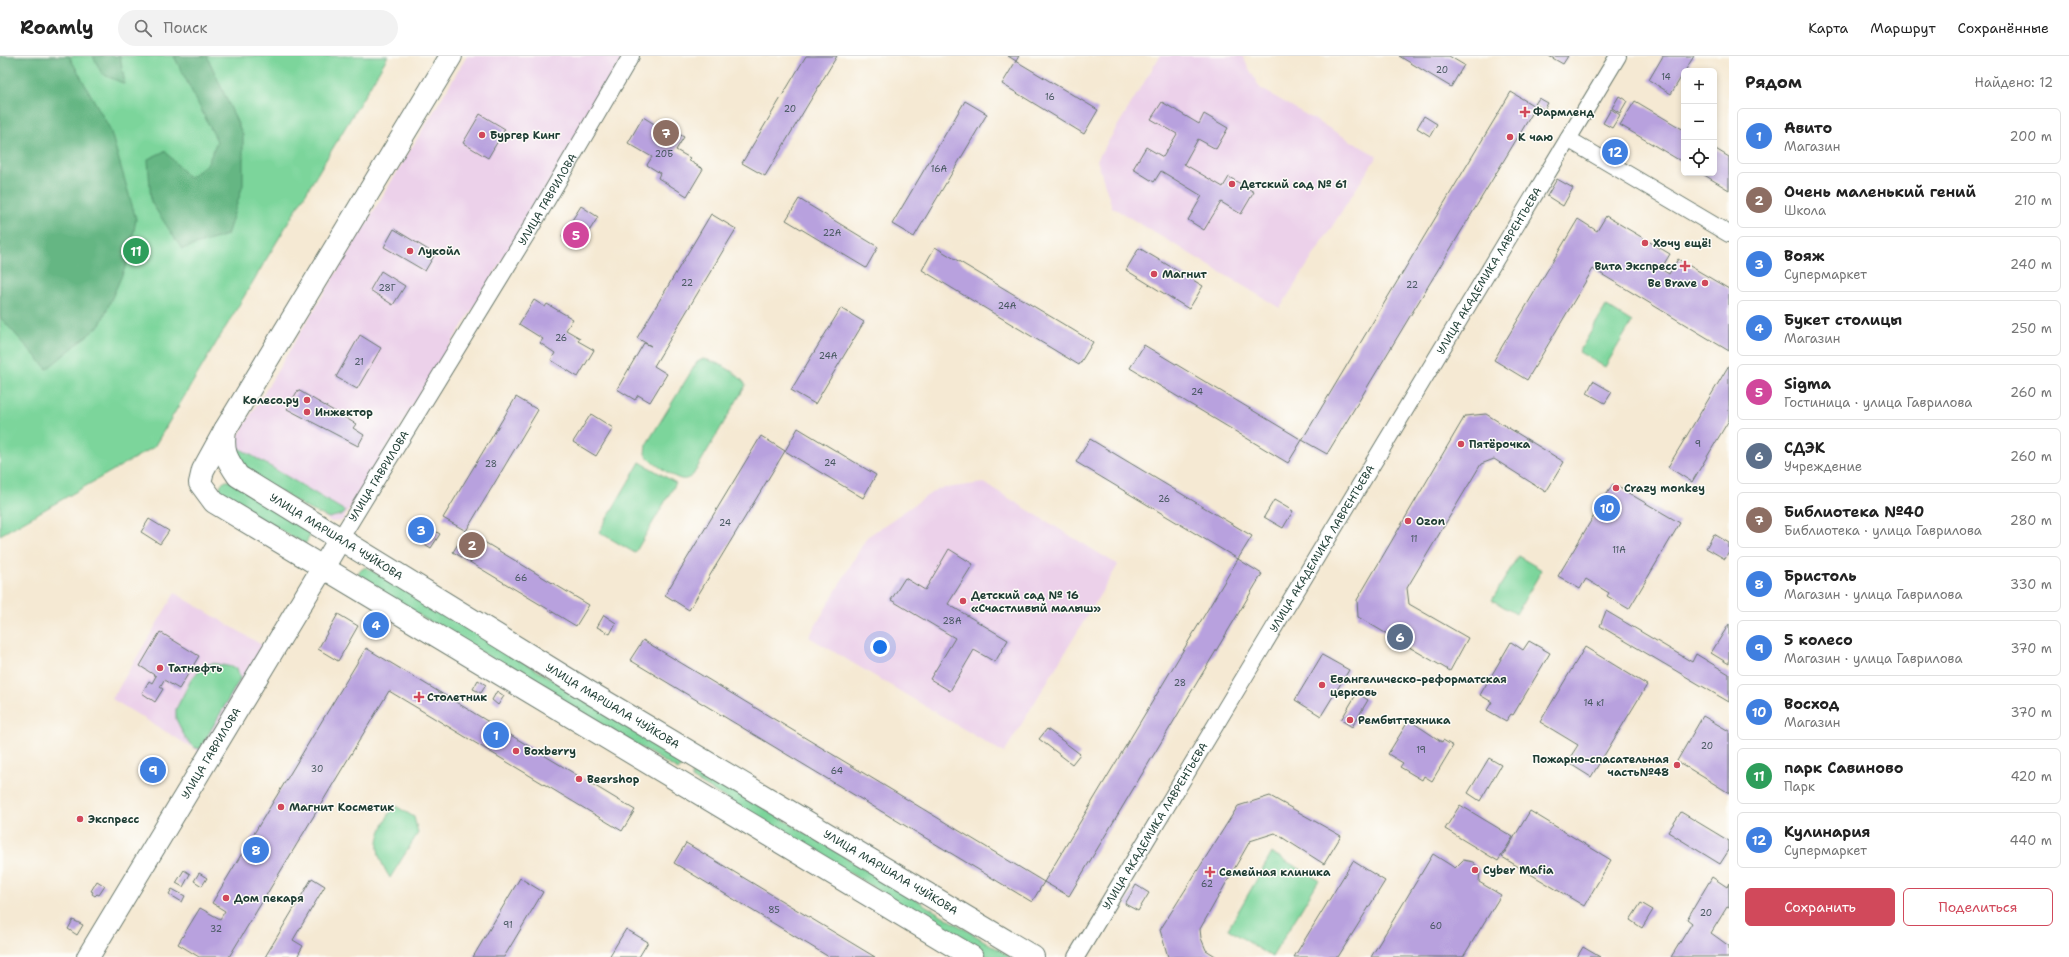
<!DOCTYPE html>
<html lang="ru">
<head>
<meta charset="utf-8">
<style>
	:root { --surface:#fff; --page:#f2f2f2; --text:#222; --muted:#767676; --line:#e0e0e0; --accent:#d1495b }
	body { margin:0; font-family:"Shantell Sans",sans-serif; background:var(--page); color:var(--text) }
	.controls { position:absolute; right:12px; top:12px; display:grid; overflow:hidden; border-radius:6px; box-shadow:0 2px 6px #0003 }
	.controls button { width:36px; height:36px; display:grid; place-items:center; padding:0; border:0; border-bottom:1px solid var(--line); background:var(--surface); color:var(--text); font:20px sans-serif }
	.you { position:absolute; left:880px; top:591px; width:14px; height:14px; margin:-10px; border:3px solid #fff; border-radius:50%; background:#1a73e8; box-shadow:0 0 0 6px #1a73e833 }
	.badge { display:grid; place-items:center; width:26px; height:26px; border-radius:50%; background:var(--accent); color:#fff; font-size:13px; font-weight:700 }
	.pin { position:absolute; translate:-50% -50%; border:2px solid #fff; box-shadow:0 1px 4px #0006 }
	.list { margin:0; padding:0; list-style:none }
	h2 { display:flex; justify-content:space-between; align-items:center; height:52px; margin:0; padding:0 16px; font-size:17px }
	h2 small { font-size:13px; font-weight:400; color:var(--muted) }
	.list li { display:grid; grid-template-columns:26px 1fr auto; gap:12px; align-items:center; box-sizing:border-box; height:56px; margin:0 8px 8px; padding:0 8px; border:1px solid var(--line); border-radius:6px }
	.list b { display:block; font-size:15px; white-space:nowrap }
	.list p { margin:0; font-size:13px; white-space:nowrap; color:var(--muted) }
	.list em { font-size:13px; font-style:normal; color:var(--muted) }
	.actions { display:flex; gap:8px; padding:12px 16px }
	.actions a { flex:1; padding:9px 0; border:1px solid var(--accent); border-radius:6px; text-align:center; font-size:14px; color:var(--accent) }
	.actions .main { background:var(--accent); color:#fff }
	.icon { flex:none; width:22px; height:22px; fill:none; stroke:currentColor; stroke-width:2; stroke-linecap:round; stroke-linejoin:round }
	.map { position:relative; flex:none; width:1729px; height:901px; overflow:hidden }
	header { display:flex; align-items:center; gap:24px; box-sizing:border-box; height:56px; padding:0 20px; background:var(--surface); border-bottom:1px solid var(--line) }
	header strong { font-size:19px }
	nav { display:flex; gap:22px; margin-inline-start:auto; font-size:14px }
	.search { width:280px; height:36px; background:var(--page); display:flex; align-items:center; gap:10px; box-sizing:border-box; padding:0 14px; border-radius:22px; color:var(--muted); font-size:15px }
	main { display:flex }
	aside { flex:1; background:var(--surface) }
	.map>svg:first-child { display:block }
	.built { fill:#ecd1ea }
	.green { fill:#7cd59b; stroke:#4e8968 }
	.forest { fill:#65b683; stroke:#427a5c }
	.building { fill:#b8a1de }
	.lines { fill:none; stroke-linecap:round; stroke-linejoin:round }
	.street-casing { stroke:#6a796c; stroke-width:18 }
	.secondary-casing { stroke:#6a796c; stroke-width:24 }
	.street { stroke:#fff; stroke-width:16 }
	.secondary { stroke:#fff; stroke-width:22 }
	.poi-dot { fill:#d1495b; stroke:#fdfcf7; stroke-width:1.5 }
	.labels { text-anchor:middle; stroke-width:3; stroke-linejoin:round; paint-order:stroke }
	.number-label { font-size:9px; fill:#45565e }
	.poi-label { font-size:11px; font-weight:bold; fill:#1f3d34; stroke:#fdfcf7; text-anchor:start }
	.street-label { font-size:11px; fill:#1f3d34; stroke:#fdfcf7 }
</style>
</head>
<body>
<header>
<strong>Roamly</strong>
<div class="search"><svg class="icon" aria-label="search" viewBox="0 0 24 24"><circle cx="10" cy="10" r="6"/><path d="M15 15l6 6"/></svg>Поиск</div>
<nav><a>Карта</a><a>Маршрут</a><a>Сохранённые</a></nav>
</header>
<main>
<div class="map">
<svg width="1729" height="901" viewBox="0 0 1729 901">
	<rect width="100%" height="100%" fill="#fdfcf7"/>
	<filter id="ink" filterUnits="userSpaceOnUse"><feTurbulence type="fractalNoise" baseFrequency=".025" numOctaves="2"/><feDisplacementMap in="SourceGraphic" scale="8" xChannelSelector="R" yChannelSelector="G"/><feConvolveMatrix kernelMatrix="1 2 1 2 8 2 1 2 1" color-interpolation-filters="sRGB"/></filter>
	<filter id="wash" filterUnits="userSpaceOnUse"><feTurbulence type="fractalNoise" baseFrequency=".012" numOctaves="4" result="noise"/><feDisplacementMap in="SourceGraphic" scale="16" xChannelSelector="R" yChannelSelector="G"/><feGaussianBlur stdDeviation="0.9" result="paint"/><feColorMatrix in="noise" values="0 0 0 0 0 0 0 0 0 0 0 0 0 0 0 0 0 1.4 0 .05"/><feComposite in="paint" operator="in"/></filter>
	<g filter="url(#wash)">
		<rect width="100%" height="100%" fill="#f5e9d3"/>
		<g class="built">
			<polygon points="467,0 624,0 544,137 342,465 331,466 232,390"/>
			<polygon points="1160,0 1242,0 1260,32 1377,100 1280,252 1112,151 1097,104"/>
			<polygon points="984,427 1118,509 1004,697 809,581 867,481 937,433"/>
			<polygon points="175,537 265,591 201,697 112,643"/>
		</g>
		<g class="green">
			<polygon points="0,0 388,0 154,391 0,479"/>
			<polygon points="1606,250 1632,266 1605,311 1579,296"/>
			<path d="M703,303C717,305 738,317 746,329L693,419C689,422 686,424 681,423C672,421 650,405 645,398L646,389L697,306Z"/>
			<polygon points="234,389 345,455 344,458 329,462 308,453 244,413"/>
			<polygon points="640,406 676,427 635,497 599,476"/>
			<path d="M226,425H231L308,475C310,480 309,483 305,488L222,441L219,435L221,428Z"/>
			<polygon points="1518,500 1542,514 1516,558 1492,544"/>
			<polygon points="366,511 684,703 683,710 678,714 359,523 359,515"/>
			<polygon points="212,607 237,612 240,623 200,693 193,691 186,683 176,663 176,653 191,624 201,612"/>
			<polygon points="698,712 1011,901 989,901 692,722 692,716"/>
			<path d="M394,749L414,761L418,777L390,822C370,790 377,780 394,749Z"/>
			<polygon points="1272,797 1319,824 1272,901 1228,873"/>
		</g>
		<g class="forest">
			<polygon points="0,0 69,0 110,73 136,163 129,203 100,269 47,313 0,261"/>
			<polygon points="93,0 120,0 125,28 102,18"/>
			<polygon points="174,0 207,0 243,79 243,129 227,179 182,193 151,146 148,103 165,95 189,122 208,107 217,85"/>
		</g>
		<g id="blocks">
			<g class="building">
				<polygon points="806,0 837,0 765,120 742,107"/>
				<polygon points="1008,0 1019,0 1016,5 1098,54 1084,78 1002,28 1016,5"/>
				<polygon points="1399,0 1449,0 1464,9 1451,31"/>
				<polygon points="1549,0 1568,0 1563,8"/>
				<polygon points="1663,0 1694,0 1671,38 1649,24"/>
				<polygon points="1511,36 1536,51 1327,398 1302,384 1288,407 1130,312 1144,289 1302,384"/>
				<polygon points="1619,40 1627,45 1620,57 1612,52"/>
				<polygon points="1539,42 1548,47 1544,54 1535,48"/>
				<polygon points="965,45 987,58 914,181 892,168"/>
				<polygon points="1635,45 1684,74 1684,107 1620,69"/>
				<polygon points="1162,46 1199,68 1204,58 1228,72 1216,93 1198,83 1184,108 1223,131 1229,121 1254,136 1241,158 1221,146 1204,174 1188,164 1202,140 1161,115 1154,126 1133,113 1146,91 1163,101 1177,78 1151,63"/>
				<polygon points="1611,53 1620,59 1612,72 1603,67"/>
				<polygon points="480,58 505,73 488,102 463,87"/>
				<polygon points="1424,60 1437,68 1430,80 1417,72"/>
				<polygon points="643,61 656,69 657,66 684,81 676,94 690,102 688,104 703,113 687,140 658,122 660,117 647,109 652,101 628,87"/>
				<polygon points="1609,87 1627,96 1622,106 1604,96"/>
				<polygon points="1714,92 1729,101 1729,134 1701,117 1714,117"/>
				<polygon points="1557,123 1573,132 1563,150 1547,140"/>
				<polygon points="799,143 878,191 866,212 786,164"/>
				<polygon points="581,150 598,161 579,191 562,180"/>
				<polygon points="711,158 736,173 654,310 667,318 650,346 638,339 635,344 617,333 644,287 651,290 637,282"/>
				<polygon points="1606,160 1670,198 1661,213 1669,218 1678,203 1729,233 1729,295 1593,213 1527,324 1494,304 1578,163 1597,175"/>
				<polygon points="394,173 435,198 425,215 384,191"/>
				<polygon points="935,191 1093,286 1079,309 922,214"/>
				<polygon points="1139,192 1203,230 1189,253 1126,214"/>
				<polygon points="381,215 405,230 393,249 370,234"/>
				<polygon points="534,244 545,251 547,248 573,263 566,274 580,282 578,285 594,294 578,321 551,304 555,297 540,287 543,283 519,268"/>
				<polygon points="841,252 864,266 815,348 791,334"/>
				<polygon points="360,279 381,292 357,333 336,321"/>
				<polygon points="1729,309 1729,364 1692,426 1668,411"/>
				<polygon points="1593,325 1612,336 1605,347 1587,337"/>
				<polygon points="298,334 356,368 353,372 364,379 358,390 287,353"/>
				<polygon points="516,341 538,354 466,475 443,462"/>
				<polygon points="591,358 613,372 596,400 573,386"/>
				<polygon points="1486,358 1564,406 1546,436 1494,403 1481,408 1407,532 1409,548 1468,582 1450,615 1358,561 1357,544 1465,360"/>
				<polygon points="798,372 876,419 863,442 785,395 689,554 665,539 761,380 785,395"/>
				<polygon points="1090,383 1252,480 1238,503 1262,518 1069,840 1044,826 1032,846 630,604 643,584 1044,826 1238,503 1076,406"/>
				<polygon points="1613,428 1680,467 1629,553 1607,540 1609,537 1586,523 1580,533 1558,520"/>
				<polygon points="1274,444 1293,455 1283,472 1264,461"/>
				<polygon points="149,463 169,475 160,488 141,476"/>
				<polygon points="420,466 440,478 431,492 412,480"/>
				<polygon points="466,475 589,549 576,570 453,496"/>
				<polygon points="1714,478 1729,487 1729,496 1725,503 1706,492"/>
				<polygon points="949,493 973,508 948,548 1008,584 995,606 974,594 950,635 930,623 955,582 891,544 905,522 925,534"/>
				<polygon points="1606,555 1692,606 1696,598 1729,618 1729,646 1600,570"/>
				<polygon points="338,558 358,570 338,605 318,593"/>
				<polygon points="604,559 616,567 610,578 597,571"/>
				<polygon points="377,564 390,571 385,580 372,572"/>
				<polygon points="1729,568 1729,608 1711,597"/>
				<polygon points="160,576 199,600 179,633 164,624 160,631 163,633 155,646 142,637 149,625 152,627 156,620 140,610"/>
				<polygon points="1529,585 1550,597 1513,659 1511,658 1506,665 1487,654 1492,646 1480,639 1511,586 1523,594"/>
				<polygon points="1585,591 1647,629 1591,721 1567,706 1578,689 1540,666"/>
				<polygon points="366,592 635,754 622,775 389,635 229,901 199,901 178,888 200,852 220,863 225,855 212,847"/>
				<polygon points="1322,599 1349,614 1321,660 1295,644"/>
				<polygon points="478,624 486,629 481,637 473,633"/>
				<polygon points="497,635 504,640 498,649 492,644"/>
				<polygon points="1357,637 1368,644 1352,671 1341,664"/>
				<polygon points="1703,660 1729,675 1729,737 1677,705"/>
				<polygon points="1409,664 1442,686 1443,684 1453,690 1432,725 1424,720 1422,724 1400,711 1403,707 1388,698"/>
				<polygon points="1047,673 1080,698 1072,708 1039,683"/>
				<polygon points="1489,702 1501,709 1480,745 1468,737"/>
				<polygon points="149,707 160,714 156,721 145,714"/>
				<polygon points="1270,740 1341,780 1324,808 1275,777 1250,785 1200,873 1201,882 1206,894 1217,901 1168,901 1160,874 1238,750"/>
				<polygon points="1460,749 1513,781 1498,805 1445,773"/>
				<polygon points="1530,755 1611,804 1584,850 1502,801"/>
				<polygon points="1681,756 1729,785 1729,794 1720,808 1668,776"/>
				<polygon points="686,787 875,901 829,901 674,807"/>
				<polygon points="1433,798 1455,812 1463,804 1473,806 1480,815 1479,826 1501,839 1463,901 1371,901"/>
				<polygon points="1353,805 1385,825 1338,901 1294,901"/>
				<polygon points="184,814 190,818 183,831 176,827"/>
				<polygon points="199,817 207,822 202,830 194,825"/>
				<polygon points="1712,821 1727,831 1729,827 1729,852 1727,851 1711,877 1729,890 1729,901 1671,901 1692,867 1687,863"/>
				<polygon points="312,822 325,830 293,884 303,890 298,899 300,901 265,901"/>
				<polygon points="520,822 543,836 504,901 473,901"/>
				<polygon points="97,825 105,830 99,839 97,838 95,840 92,838 93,836 91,835"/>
				<polygon points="1136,829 1149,837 1138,855 1125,848"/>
				<polygon points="172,833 185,840 182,846 169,838"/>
				<polygon points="1641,847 1653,854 1642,872 1630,864"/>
				<polygon points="73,864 83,869 77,879 68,873"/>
				<polygon points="626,873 648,886 639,901 609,901"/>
				<polygon points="1583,891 1600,901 1577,901"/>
			</g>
		</g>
	</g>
	<g filter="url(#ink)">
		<use href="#blocks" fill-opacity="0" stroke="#6a796c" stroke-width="1"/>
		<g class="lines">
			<g class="street-casing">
				<g id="street">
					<polyline points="1568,83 1729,178"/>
					<path id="s1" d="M340,483L530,173L631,0"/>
					<path id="s2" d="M1076,901L1618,0"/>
				</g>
			</g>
			<g class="secondary-casing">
				<g id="secondary">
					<polyline points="451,0 225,374 203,414 200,427 214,446 972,901"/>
					<path id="s3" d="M225,374C222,396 226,402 238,420L589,636L1033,901"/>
					<path id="s4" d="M88,901L340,483"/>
				</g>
			</g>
			<use href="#street" class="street"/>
			<use href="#secondary" class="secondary"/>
		</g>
	</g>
	<g class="poi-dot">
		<path d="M1523 50h4v4h4v4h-4v4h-4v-4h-4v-4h4z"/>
		<circle cx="482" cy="79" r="4"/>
		<circle cx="1510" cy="81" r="4"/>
		<circle cx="1232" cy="128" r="4"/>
		<circle cx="1645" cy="187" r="4"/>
		<circle cx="410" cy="195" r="4"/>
		<path d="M1683 204h4v4h4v4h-4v4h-4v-4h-4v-4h4z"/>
		<circle cx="1154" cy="218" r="4"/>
		<circle cx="1705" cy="227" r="4"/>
		<circle cx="307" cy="344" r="4"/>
		<circle cx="307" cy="356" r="4"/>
		<circle cx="1461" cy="388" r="4"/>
		<circle cx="1616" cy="432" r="4"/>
		<circle cx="1408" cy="465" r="4"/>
		<circle cx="963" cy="545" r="4"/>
		<circle cx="160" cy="612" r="4"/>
		<circle cx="1322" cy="629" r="4"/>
		<path d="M417 635h4v4h4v4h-4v4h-4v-4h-4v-4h4z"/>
		<circle cx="1350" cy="664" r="4"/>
		<circle cx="516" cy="695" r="4"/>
		<circle cx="1677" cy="709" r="4"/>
		<circle cx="579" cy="723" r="4"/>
		<circle cx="281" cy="751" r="4"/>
		<circle cx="80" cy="763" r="4"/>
		<circle cx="1475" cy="814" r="4"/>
		<path d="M1208 810h4v4h4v4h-4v4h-4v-4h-4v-4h4z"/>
		<circle cx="226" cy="842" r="4"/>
	</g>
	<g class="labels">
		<g class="number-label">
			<text x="1442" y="17">20</text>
			<text x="1666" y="24">14</text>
			<text x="1050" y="44">16</text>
			<text x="790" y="56">20</text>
			<text x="664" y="101">20Б</text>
			<text x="939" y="116">16А</text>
			<text x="832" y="180">22А</text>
			<text x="687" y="230">22</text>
			<text x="1412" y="232">22</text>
			<text x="387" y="235">28Г</text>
			<text x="1007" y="253">24А</text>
			<text x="561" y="285">26</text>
			<text x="828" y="303">24А</text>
			<text x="359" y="309">21</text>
			<text x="1197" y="339">24</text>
			<text x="1698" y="391">9</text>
			<text x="830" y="410">24</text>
			<text x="491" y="411">28</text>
			<text x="1164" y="446">26</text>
			<text x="725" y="470">24</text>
			<text x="1414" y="486">11</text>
			<text x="1619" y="497">11А</text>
			<text x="521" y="525">66</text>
			<text x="952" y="568">28А</text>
			<text x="1180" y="630">28</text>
			<text x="1594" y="650">14 к1</text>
			<text x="1707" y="693">20</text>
			<text x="1421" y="697">19</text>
			<text x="317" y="716">30</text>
			<text x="837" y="718">64</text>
			<text x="1207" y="831">62</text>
			<text x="774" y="857">85</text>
			<text x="1706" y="860">20</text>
			<text x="508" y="872">91</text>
			<text x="1436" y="873">60</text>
			<text x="216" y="876">32</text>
		</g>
		<g class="poi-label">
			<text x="1533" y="60">Фармленд</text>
			<text x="490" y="83">Бургер Кинг</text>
			<text x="1518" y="85">К чаю</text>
			<text x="1240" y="132">Детский сад № 61</text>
			<text x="1653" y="191">Хочу ещё!</text>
			<text x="418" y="199">Лукойл</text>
			<text x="1677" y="214" text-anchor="end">Вита Экспресс</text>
			<text x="1162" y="222">Магнит</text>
			<text x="1697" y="231" text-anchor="end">Be Brave</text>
			<text x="299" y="348" text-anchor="end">Колесо.ру</text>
			<text x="315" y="360">Инжектор</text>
			<text x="1469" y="392">Пятёрочка</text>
			<text x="1624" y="436">Crazy monkey</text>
			<text x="1416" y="469">Ozon</text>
			<text x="971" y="543">Детский сад № 16<tspan x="971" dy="13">«Счастливый малыш»</tspan></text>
			<text x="168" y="616">Татнефть</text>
			<text x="1330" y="627">Евангелическо-реформатская<tspan x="1330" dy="13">церковь</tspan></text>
			<text x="427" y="645">Столетник</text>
			<text x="1358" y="668">Рембыттехника</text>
			<text x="524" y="699">Boxberry</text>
			<text x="1669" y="707" text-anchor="end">Пожарно-спасательная<tspan x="1669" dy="13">часть№48</tspan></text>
			<text x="587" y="727">Beershop</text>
			<text x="289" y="755">Магнит Косметик</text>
			<text x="88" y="767">Экспресс</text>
			<text x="1483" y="818">Cyber Mafia</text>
			<text x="1219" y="820">Семейная клиника</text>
			<text x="234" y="846">Дом пекаря</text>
		</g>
		<g class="street-label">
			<text dy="4" stroke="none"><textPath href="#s1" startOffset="398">УЛИЦА ГАВРИЛОВА</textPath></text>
			<text dy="4" stroke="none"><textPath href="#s2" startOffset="801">УЛИЦА АКАДЕМИКА ЛАВРЕНТЬЕВА</textPath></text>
			<text dy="4" stroke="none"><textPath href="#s1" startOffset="74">УЛИЦА ГАВРИЛОВА</textPath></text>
			<text dy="4" stroke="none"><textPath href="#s3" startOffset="165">УЛИЦА МАРШАЛА ЧУЙКОВА</textPath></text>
			<text dy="4" stroke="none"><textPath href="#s2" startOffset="477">УЛИЦА АКАДЕМИКА ЛАВРЕНТЬЕВА</textPath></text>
			<text dy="4" stroke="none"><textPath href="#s3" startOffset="489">УЛИЦА МАРШАЛА ЧУЙКОВА</textPath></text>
			<text dy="4" stroke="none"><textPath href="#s4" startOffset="238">УЛИЦА ГАВРИЛОВА</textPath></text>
			<text dy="4" stroke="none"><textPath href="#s2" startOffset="153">УЛИЦА АКАДЕМИКА ЛАВРЕНТЬЕВА</textPath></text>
			<text dy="4" stroke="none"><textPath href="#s3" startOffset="813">УЛИЦА МАРШАЛА ЧУЙКОВА</textPath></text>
		</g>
	</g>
</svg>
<div class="controls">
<button>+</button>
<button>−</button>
<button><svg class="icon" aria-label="locate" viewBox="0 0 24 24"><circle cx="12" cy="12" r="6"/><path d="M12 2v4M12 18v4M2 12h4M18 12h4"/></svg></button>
</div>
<div class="you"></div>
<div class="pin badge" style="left:496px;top:679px;background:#3f7fe0">1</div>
<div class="pin badge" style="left:472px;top:489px;background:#8d6e63">2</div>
<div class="pin badge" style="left:421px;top:474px;background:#3f7fe0">3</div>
<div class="pin badge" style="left:376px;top:569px;background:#3f7fe0">4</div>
<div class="pin badge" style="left:576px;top:179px;background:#d1479c">5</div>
<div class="pin badge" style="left:1400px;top:581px;background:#5c6f8a">6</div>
<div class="pin badge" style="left:666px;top:77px;background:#8d6e63">7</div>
<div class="pin badge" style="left:256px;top:794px;background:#3f7fe0">8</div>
<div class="pin badge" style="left:153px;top:714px;background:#3f7fe0">9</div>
<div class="pin badge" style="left:1607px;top:452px;background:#3f7fe0">10</div>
<div class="pin badge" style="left:136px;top:195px;background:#2e9e5b">11</div>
<div class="pin badge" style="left:1615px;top:96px;background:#3f7fe0">12</div>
</div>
<aside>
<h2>Рядом<small>Найдено: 12</small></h2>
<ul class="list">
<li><span class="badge" style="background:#3f7fe0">1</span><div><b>Авито</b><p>Магазин</p></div><em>200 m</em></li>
<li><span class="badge" style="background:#8d6e63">2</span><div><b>Очень маленький гений</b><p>Школа</p></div><em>210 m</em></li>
<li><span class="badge" style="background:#3f7fe0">3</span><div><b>Вояж</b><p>Супермаркет</p></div><em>240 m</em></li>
<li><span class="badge" style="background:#3f7fe0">4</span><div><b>Букет столицы</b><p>Магазин</p></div><em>250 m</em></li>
<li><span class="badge" style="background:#d1479c">5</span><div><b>Sigma</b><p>Гостиница · улица Гаврилова</p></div><em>260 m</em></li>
<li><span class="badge" style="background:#5c6f8a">6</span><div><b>СДЭК</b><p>Учреждение</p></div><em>260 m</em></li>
<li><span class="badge" style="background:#8d6e63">7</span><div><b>Библиотека №40</b><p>Библиотека · улица Гаврилова</p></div><em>280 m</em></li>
<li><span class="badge" style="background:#3f7fe0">8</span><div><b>Бристоль</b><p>Магазин · улица Гаврилова</p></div><em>330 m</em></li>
<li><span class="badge" style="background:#3f7fe0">9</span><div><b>5 колесо</b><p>Магазин · улица Гаврилова</p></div><em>370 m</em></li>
<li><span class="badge" style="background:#3f7fe0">10</span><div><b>Восход</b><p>Магазин</p></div><em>370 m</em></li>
<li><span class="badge" style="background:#2e9e5b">11</span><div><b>парк Савиново</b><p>Парк</p></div><em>420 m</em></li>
<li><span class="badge" style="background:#3f7fe0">12</span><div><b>Кулинария</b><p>Супермаркет</p></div><em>440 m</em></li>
</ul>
<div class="actions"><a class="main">Сохранить</a><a>Поделиться</a></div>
</aside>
</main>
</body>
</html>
